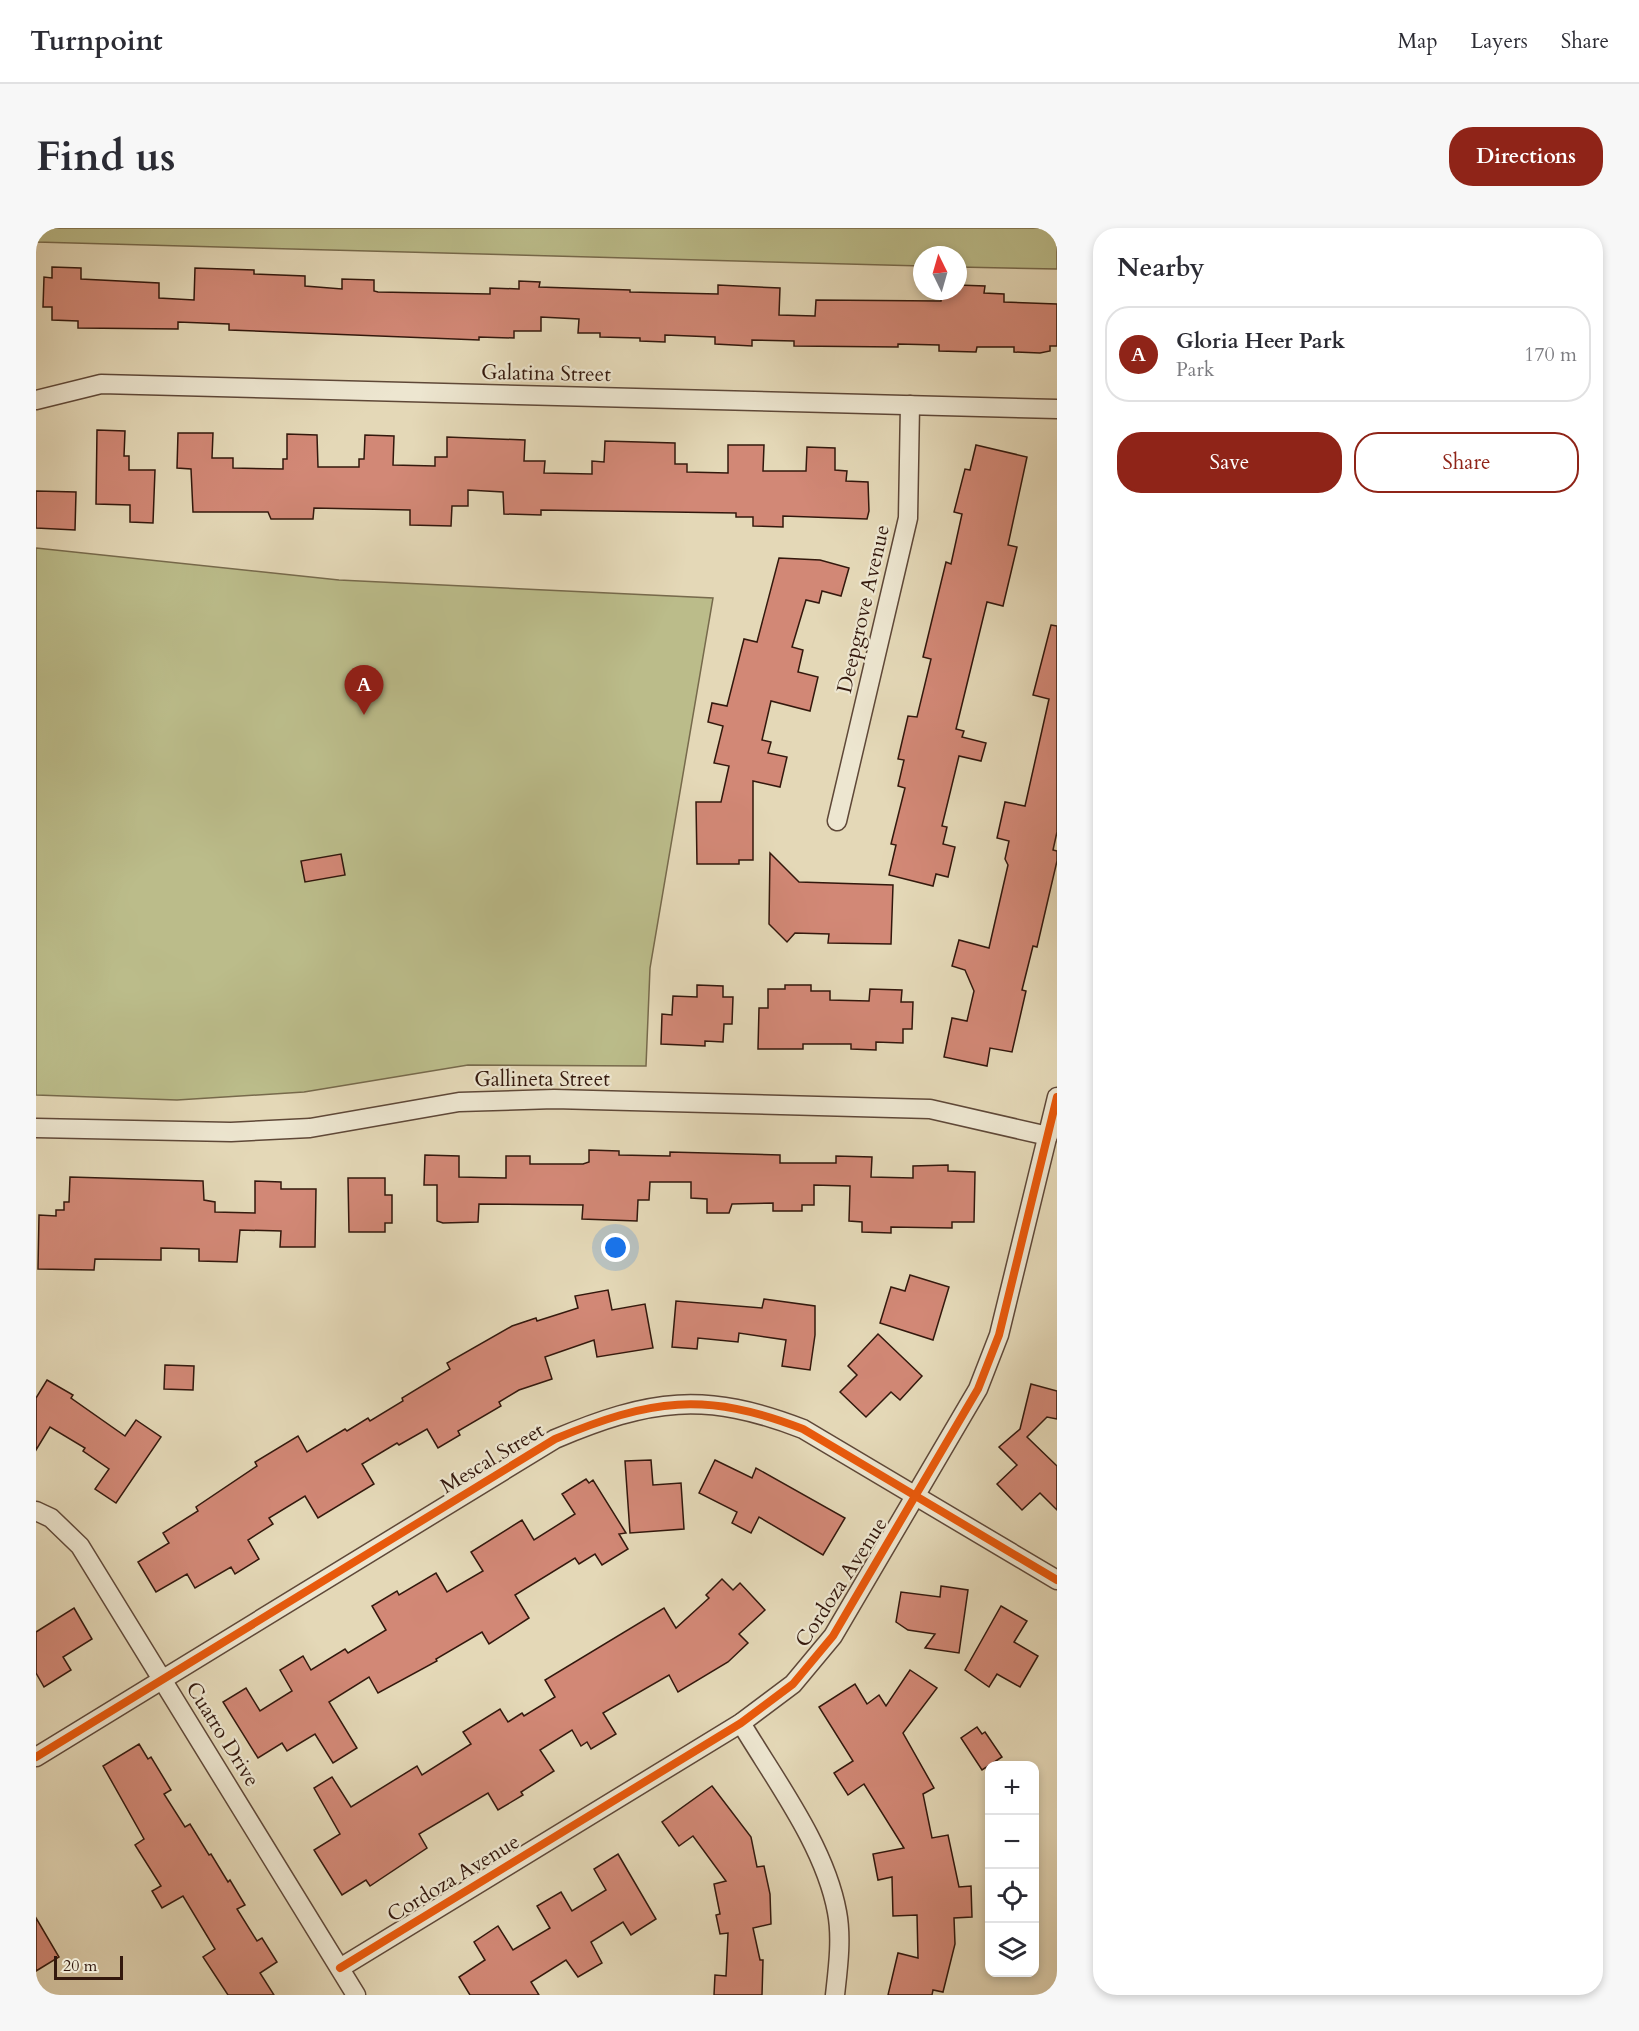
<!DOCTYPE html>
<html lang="en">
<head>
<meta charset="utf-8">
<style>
	:root { --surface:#fff; --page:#f7f7f7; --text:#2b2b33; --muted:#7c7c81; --line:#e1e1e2; --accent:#8f2418 }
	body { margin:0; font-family:Cardo,serif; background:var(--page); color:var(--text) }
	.controls { position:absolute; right:18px; bottom:18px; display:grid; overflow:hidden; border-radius:12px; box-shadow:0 3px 9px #0003 }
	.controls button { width:54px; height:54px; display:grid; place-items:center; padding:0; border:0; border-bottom:2px solid var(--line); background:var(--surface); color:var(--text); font:30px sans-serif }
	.compass { position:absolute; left:877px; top:18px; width:54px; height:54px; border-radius:50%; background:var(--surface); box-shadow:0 3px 9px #0003; rotate:355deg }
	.scale { position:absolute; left:18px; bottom:15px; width:69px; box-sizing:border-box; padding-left:6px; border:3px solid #33180d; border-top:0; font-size:16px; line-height:21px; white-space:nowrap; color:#33180d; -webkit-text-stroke:4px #ede6d0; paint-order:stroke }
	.you { position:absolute; left:580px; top:1020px; width:21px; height:21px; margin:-15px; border:4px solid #fff; border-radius:50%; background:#1a73e8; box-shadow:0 0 0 9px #1a73e833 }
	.badge { display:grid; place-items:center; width:39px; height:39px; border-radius:50%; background:var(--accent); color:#fff; font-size:20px; font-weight:700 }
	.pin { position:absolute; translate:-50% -50px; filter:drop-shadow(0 2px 3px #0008) }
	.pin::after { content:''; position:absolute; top:32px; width:21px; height:18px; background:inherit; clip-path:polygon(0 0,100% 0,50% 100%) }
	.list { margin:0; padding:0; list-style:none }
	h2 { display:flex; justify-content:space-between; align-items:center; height:78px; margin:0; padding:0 24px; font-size:26px }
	h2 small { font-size:20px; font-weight:400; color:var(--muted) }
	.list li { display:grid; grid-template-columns:39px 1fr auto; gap:18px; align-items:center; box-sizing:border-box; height:96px; margin:0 12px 12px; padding:0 12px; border:2px solid var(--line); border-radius:24px }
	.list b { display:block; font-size:22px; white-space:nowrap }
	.list p { margin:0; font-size:20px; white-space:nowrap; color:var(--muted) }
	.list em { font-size:20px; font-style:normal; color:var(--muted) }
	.actions { display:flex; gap:12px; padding:18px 24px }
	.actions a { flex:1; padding:14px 0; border:2px solid var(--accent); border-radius:24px; text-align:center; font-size:21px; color:var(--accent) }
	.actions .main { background:var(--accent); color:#fff }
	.icon { flex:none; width:33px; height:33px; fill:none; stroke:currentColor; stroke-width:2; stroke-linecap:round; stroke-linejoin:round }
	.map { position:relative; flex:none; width:1021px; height:1767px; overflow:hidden; border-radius:24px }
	header { display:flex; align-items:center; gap:36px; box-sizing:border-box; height:84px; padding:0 30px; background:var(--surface); border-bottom:2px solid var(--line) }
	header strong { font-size:28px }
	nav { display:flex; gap:33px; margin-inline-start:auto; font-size:21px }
	.intro { display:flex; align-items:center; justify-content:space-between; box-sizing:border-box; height:144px; padding:0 36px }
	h1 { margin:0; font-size:42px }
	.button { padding:15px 27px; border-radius:24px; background:var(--accent); color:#fff; font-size:21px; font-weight:700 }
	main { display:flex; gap:36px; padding:0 36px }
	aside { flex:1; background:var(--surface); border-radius:24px; box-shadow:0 3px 9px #0003 }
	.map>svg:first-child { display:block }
	.green { fill:#bbbc8a; stroke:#776a4c; stroke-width:1.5 }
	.building { fill:#d28876; stroke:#33180d; stroke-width:1.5 }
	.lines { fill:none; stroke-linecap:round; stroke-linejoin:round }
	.street-casing { stroke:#5f4838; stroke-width:21 }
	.street { stroke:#ede6d0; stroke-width:18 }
	.cycleway-casing { stroke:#ede6d0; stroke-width:11 }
	.cycleway { stroke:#e8590c; stroke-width:8 }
	.labels { text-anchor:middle; stroke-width:4.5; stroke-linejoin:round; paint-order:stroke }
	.street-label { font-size:21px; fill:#33180d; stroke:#ede6d0 }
</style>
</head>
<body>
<header>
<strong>Turnpoint</strong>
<nav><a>Map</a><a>Layers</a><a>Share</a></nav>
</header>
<div class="intro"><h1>Find us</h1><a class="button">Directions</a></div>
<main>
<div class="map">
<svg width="1021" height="1767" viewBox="0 0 1021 1767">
	<rect width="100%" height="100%" fill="#e4d8b7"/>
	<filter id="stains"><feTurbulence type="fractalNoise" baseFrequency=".00333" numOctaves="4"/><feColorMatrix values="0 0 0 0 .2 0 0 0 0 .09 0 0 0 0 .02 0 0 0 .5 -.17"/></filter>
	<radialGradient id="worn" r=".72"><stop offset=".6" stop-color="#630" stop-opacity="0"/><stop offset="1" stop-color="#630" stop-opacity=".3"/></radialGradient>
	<g class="green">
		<polygon points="0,0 1021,0 1021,41 922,39 922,27 886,27 886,38 0,14"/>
		<polygon points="0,320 303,352 677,370 614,740 610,838 432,837 268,864 141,872 0,867"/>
	</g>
	<g class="building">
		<polygon points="16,39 45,40 45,51 123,55 123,70 158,72 159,40 218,42 218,46 269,48 269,58 306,61 306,51 338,52 338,63 342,64 454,66 454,60 483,61 483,53 504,54 503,59 594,62 594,64 682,66 682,57 744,60 743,87 779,88 780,72 905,73 906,63 922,63 922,57 949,58 948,65 968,66 968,74 1021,76 1021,118 1014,118 1014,123 1004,125 978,124 978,119 941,119 940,124 903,123 903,117 862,116 862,119 758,118 758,113 716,112 716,118 679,116 679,109 629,107 629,114 604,113 604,110 564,109 564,105 542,105 543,91 505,89 505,103 478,103 478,110 443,109 443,112 193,102 193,96 142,94 142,101 42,100 42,93 16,92 16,79 7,79 8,49 16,50"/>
		<polygon points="61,202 89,203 88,228 93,228 93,242 119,242 117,295 94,294 94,277 60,276"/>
		<polygon points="142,205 177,205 176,230 197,230 197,240 247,241 247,231 251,231 251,206 281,207 282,239 323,239 323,231 328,231 329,207 358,208 357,237 399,238 399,229 411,229 411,209 489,212 488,233 509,233 508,245 556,246 556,233 568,234 569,213 639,215 639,236 651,236 651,244 692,245 692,217 728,217 727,243 770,243 771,219 799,220 799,242 811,243 810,253 832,254 833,283 831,291 747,288 747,299 717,298 717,289 700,289 700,285 505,282 505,287 468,286 467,264 432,262 432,278 416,278 415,298 374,297 374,282 278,280 277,291 235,291 232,284 157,284 155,241 141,240"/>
		<polygon points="940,217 991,229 972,317 981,319 967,378 951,374 920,501 928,503 926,509 950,515 945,533 923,528 906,598 911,599 907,616 919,619 912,649 900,646 897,658 853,647 860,617 855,616 869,560 862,558 868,532 862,531 872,488 881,489 895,431 887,429 910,334 915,336 926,286 918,284 929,241 934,242"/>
		<polygon points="0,263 40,264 39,302 0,300"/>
		<polygon points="743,330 784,332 813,340 805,368 786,363 783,375 770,372 756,419 767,422 762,444 782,449 774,483 735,473 726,512 735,514 732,525 751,529 744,559 717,553 717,632 703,632 703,636 661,636 660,574 685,574 693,538 678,535 687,498 672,494 676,475 691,478 708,411 721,414"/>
		<polygon points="1015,397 1021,398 1021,604 1017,622 1021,623 1021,633 1001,719 997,718 986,762 990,763 976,824 954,820 951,838 908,829 916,790 931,793 938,763 929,742 916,738 923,712 953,720 972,637 969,631 973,613 961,610 969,574 989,578 1013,471 997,467"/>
		<polygon points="734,625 763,654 857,657 855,716 792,715 793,706 759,705 751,714 733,696"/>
		<polygon points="305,626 309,647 269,654 265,633"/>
		<polygon points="661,757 687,758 687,769 697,769 696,796 688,796 687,814 669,813 669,818 625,816 626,786 636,787 637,768 661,769"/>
		<polygon points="749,757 775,757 775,763 794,763 794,772 833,773 834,761 866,762 865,774 877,774 876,801 867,801 867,815 840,814 840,822 815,821 815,816 767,816 767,821 722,821 723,780 732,780 732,761 749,761"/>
		<polygon points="553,922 583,923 583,927 634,928 634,924 744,927 744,935 800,935 800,928 836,929 835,949 877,950 877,938 912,937 912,943 939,944 938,994 916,994 916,1000 855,999 855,1005 826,1004 826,994 813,993 814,958 778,957 778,977 766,977 766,983 737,983 737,975 696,976 693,985 671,985 671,971 655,970 655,954 614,954 613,972 602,972 601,993 546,991 547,977 443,976 442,994 407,995 401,993 401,957 388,957 389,927 423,928 423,949 470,950 470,928 494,928 494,936 547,936 553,934"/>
		<polygon points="34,949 167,953 168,972 179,974 179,984 219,985 219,953 245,954 245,961 280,961 279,1019 244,1019 245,1003 204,1002 201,1034 163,1033 163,1021 125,1020 125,1032 59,1031 58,1042 2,1041 3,987 20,988 20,982 28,982 28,974 33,974"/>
		<polygon points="312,950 349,950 349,967 356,967 356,995 349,995 349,1004 313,1004"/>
		<polygon points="874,1047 913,1059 897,1112 844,1095 855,1059 869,1063"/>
		<polygon points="572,1062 576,1082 609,1076 617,1120 561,1129 558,1112 509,1129 516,1151 483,1162 463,1174 465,1178 422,1203 424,1207 402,1220 391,1201 363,1217 361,1215 326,1236 338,1256 282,1290 269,1268 233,1290 237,1296 212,1312 223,1331 199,1346 195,1339 159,1360 151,1346 120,1364 102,1334 133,1315 127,1305 162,1283 160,1279 221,1238 219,1234 262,1208 271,1224 309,1201 311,1203 332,1190 334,1193 367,1173 366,1170 414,1141 411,1135 476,1098 500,1090 501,1093 542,1080 539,1068"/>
		<polygon points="728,1071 779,1078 779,1107 774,1142 746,1138 750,1112 703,1105 702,1114 662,1110 661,1121 636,1119 640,1073 726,1080"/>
		<polygon points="842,1106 886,1148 864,1172 855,1164 830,1189 804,1164 821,1147 812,1138"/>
		<polygon points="129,1137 158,1138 157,1162 128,1161"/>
		<polygon points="11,1152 37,1167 35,1170 89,1208 100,1192 125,1209 80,1275 59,1261 73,1241 47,1223 49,1220 14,1199 0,1222 0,1170"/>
		<polygon points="995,1156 1021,1163 1021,1191 1011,1189 991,1209 1021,1238 1021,1282 1004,1265 986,1282 961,1256 981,1237 963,1219 984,1201"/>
		<polygon points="615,1232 617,1257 645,1255 648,1301 594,1305 589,1233"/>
		<polygon points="679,1232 716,1250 720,1240 809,1290 787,1327 723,1289 715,1305 696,1295 701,1284 663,1265"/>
		<polygon points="550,1251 553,1255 557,1252 590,1305 583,1306 592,1321 566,1337 559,1326 543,1336 539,1330 479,1367 493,1390 453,1416 446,1404 400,1431 401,1433 342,1465 333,1449 293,1474 321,1520 297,1535 279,1506 251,1523 246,1515 222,1530 187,1474 210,1460 224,1483 256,1463 244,1442 267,1428 275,1442 309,1421 312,1425 350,1402 336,1378 361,1363 363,1367 400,1345 411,1364 447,1343 435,1324 486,1292 498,1312 539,1286 526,1266"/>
		<polygon points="686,1351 697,1362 704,1355 729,1382 703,1406 712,1415 692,1434 642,1464 633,1447 567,1485 580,1506 555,1521 551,1514 545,1518 536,1502 504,1522 518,1543 485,1564 487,1567 462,1582 452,1565 383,1606 391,1620 334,1658 330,1652 306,1667 278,1622 304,1606 278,1560 296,1549 315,1579 381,1538 386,1547 435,1516 427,1504 464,1481 472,1494 486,1485 488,1488 519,1469 509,1452 628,1380 640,1400 673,1370 670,1367"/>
		<polygon points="905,1358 932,1362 923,1425 889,1420 899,1406 872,1402 860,1394 865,1364 904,1369"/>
		<polygon points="965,1378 991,1393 978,1414 1002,1428 984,1459 961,1446 953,1459 929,1442"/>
		<polygon points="38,1380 56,1411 27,1429 35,1442 8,1459 0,1445 0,1404"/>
		<polygon points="874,1442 901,1460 867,1505 898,1560 887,1566 896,1610 912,1607 923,1659 935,1658 936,1689 918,1690 919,1716 907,1764 897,1762 896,1767 852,1767 862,1725 882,1730 881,1687 857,1688 856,1649 842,1652 837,1626 868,1620 828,1556 812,1567 798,1545 817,1533 783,1479 819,1456 831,1476 843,1467 850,1478"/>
		<polygon points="941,1499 946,1506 949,1504 966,1529 946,1542 925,1510"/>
		<polygon points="103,1516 112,1531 115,1529 135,1562 128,1566 149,1599 154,1596 173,1627 175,1626 192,1654 194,1652 209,1677 201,1681 221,1713 226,1710 241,1734 224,1745 238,1767 192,1767 167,1729 179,1721 147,1668 126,1680 116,1663 125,1658 99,1617 108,1611 67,1538"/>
		<polygon points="676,1558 715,1609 721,1639 728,1638 734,1666 735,1696 717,1700 724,1732 727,1732 726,1767 678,1767 679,1747 690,1748 692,1705 684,1706 680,1687 684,1686 678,1656 690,1653 657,1608 643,1618 626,1594"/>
		<polygon points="582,1626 620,1691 595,1707 587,1694 555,1714 566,1735 542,1749 530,1732 495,1754 503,1767 434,1767 423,1749 449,1732 438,1714 462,1698 477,1722 514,1700 501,1678 525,1664 536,1683 570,1662 558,1641"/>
		<polygon points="0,1690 23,1729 0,1743"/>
	</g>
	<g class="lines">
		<g class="street-casing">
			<g id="street">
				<polyline points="0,172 65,156 1021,181"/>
				<polyline points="801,593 872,290 874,177"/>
				<polyline points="0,900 195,904 274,900 423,874 518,871 894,881 1012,908"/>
				<polyline points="0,1283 15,1290 44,1318 320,1767"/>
				<path d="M705,1495C739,1552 789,1618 801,1684C806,1710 802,1740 799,1767"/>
				<path d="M0,1529L519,1211C614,1171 669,1163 767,1201L1021,1352"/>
				<polyline points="304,1740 705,1495 757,1456 797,1408 942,1161 963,1107 1021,869"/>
			</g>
		</g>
		<use href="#street" class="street"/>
		<g class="cycleway-casing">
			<g id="cycleway">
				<path d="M0,1529L519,1211C614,1171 669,1163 767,1201L1021,1352"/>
				<polyline points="304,1740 705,1495 757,1456 797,1408 942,1161 963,1107 1021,869"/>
			</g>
		</g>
		<use href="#cycleway" class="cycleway"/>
	</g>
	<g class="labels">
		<g class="street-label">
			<text transform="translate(510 145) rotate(1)" y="7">Galatina Street</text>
			<text transform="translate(827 381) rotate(-77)" y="7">Deepgrove Avenue</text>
			<text x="506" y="858">Gallineta Street</text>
			<text transform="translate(456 1230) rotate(-31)" y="7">Mescal Street</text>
			<text transform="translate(805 1354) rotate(-57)" y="7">Cordoza Avenue</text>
			<text transform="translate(187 1506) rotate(58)" y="7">Cuatro Drive</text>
			<text transform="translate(417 1650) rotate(-31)" y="7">Cordoza Avenue</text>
		</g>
	</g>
	<rect width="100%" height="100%" filter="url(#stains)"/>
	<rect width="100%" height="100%" fill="url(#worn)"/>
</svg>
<div class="controls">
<button>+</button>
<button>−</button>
<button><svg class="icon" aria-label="locate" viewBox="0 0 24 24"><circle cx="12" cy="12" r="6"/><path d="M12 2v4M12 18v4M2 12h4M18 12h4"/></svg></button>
<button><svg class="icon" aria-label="layers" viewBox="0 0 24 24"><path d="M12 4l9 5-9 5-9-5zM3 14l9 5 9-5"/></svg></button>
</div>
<svg class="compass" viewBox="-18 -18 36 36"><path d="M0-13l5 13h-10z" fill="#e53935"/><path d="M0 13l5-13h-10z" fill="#7c7c81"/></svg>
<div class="scale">20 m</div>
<div class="you"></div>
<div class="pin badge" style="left:328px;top:487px">A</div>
</div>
<aside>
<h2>Nearby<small></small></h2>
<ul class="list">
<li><span class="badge">A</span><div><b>Gloria Heer Park</b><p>Park</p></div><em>170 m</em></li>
</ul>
<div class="actions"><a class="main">Save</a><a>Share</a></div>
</aside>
</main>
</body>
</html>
